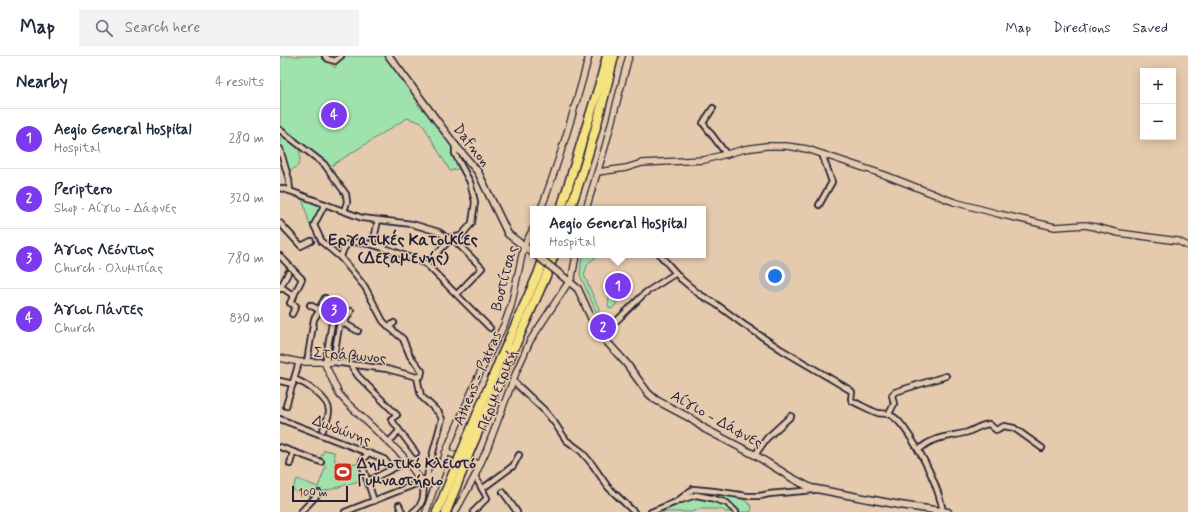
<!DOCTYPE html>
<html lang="en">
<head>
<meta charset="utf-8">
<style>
	:root { --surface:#fff; --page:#f2f2f3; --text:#1f2937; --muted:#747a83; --line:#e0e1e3; --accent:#7c3aed }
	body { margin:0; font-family:Mynerve,sans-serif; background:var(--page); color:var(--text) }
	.controls { position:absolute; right:12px; top:12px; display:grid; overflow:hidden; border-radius:0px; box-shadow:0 2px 10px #0003 }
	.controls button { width:36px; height:36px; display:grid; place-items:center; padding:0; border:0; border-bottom:1px solid var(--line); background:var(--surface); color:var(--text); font:20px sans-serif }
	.scale { position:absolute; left:12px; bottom:10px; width:56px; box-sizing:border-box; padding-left:4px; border:2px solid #22223b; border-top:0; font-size:11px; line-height:14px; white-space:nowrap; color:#22223b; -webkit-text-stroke:3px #e5caad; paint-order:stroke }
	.you { position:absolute; left:495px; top:220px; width:14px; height:14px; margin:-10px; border:3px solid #fff; border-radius:50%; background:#1a73e8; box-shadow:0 0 0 6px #1a73e833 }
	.badge { display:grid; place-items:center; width:26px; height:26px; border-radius:50%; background:var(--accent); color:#fff; font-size:13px; font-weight:700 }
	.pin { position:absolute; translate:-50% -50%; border:2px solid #fff; box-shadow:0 1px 4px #0006 }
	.popup { position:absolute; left:250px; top:150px; width:176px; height:52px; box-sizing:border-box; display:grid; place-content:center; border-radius:0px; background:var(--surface); filter:drop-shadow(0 1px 3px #0005); font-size:13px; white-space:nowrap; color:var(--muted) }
	.popup b { font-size:15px; color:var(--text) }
	.popup::after { content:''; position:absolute; left:50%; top:100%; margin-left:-8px; border:8px solid transparent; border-top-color:var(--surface) }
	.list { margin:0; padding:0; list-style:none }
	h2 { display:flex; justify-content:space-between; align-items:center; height:52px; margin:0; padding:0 16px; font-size:17px }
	h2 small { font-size:13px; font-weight:400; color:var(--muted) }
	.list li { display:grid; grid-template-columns:26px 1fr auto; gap:12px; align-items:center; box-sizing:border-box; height:60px; padding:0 16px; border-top:1px solid var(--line) }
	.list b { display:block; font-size:15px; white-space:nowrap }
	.list p { margin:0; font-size:13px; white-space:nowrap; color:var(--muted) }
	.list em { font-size:13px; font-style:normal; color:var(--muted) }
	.icon { flex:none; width:22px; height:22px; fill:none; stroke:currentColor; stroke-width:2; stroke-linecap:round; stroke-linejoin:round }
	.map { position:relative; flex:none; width:908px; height:456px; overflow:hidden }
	header { display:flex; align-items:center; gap:24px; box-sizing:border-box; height:56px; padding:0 20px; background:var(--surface); border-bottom:1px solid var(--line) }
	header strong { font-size:19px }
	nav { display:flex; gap:22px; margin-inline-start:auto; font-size:14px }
	.search { width:280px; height:36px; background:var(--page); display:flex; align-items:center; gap:10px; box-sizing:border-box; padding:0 14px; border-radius:0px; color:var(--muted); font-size:15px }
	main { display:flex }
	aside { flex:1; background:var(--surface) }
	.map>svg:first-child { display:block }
	.green { fill:#a0e2ac; stroke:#618274 }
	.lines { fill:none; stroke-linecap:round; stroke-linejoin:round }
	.minor-casing { stroke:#22223b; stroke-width:8 }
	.tertiary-casing { stroke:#22223b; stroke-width:8 }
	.secondary-casing { stroke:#22223b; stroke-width:9 }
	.motorway-casing { stroke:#22223b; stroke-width:11 }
	.minor { stroke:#e5caad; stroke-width:4.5 }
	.tertiary { stroke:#e5caad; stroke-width:5.5 }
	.secondary { stroke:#e5caad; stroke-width:6 }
	.motorway { stroke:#f7e281; stroke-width:8 }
	.secondary-bridge-casing { stroke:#22223b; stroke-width:9; stroke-linecap:butt }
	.motorway-bridge-casing { stroke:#22223b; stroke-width:11; stroke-linecap:butt }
	.secondary-bridge { stroke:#e5caad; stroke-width:6 }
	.motorway-bridge { stroke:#f7e281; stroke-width:8 }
	.labels { text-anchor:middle; stroke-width:3; stroke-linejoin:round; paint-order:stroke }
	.street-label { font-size:15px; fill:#22223b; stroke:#e5caad }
	.poi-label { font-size:15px; font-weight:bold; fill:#22223b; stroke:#e5caad; text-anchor:start }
	.neighbourhood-label { font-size:16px; font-weight:bold; fill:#22223b; stroke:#e5caad }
</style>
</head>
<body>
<header>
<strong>Map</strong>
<div class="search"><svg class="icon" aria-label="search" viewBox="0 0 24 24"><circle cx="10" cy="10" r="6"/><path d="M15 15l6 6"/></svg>Search here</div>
<nav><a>Map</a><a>Directions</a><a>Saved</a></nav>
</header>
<main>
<aside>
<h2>Nearby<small>4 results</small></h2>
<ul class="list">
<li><span class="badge">1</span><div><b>Aegio General Hospital</b><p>Hospital</p></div><em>280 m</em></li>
<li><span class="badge">2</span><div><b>Periptero</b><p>Shop · Αίγιο - Δάφνες</p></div><em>320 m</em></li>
<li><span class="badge">3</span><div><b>Άγιος Λεόντιος</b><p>Church · Ολυμπίας</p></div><em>780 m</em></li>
<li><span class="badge">4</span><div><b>Άγιοι Πάντες</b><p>Church</p></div><em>830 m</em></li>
</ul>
</aside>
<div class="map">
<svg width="908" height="456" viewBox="0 0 908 456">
	<rect width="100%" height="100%" fill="#e5caad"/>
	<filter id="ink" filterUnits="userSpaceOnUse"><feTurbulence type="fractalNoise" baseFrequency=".025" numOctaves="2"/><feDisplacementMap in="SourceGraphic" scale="8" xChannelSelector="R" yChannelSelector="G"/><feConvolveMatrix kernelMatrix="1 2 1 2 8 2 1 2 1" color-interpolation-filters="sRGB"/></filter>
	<g filter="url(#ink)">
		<g class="green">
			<polygon points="0,0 42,0 55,12 58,5 47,0 105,0 138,42 137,47 139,51 152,61 170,85 174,99 181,112 170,115 142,67 127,62 51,110 0,72"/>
			<path d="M0,76C9,83 22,90 20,103C19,111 16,112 8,115L0,98Z"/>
			<polygon points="22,142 42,149 33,172 31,173"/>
			<polygon points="302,199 319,199 308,207 304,219 319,253 318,260 300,219"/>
			<polygon points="331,230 342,234 335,250 331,253 329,252 328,249"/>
			<polygon points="44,394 54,396 55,406 80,408 85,423 29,440 14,435 13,432 17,423 38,431 46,410 38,407"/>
			<path d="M414,435C430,435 462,437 472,451L471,456H446L440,453H419L412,456H378L395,449L406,440Z"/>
		</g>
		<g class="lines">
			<g class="minor-casing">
				<g id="minor">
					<polyline points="45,0 48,3 55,5 61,0"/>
					<polyline points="433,52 423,67 447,99"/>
					<polyline points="0,74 44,108 66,138 67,146 64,155"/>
					<polyline points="0,93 9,124 10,135"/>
					<polyline points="0,132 10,135 82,162 132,168 159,176 167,182 181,180 192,167 195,146 190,126 175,98 175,89"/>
					<path d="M45,148L34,169L42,186L61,202C62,197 63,191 68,188C81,180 131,202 146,208"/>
					<polyline points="539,149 552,126 542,98"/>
					<polyline points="0,167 21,190 31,185"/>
					<polyline points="172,182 146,208 210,272"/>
					<polyline points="172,182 202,212 177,238"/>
					<polyline points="93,188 98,164"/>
					<path d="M380,199L401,223L419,238L436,248L463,268L502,294L570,334L572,336L571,343L572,345C581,349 589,354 598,357C602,358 607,357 610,359C618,362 624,372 629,379C645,403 657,427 663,455"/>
					<polyline points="0,200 22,223 10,247 16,250 12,258"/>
					<polyline points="61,202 85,231 103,265 109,271 123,283 130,300 142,315 141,320 137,321"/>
					<polyline points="0,230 14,240"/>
					<polyline points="0,233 8,217"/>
					<polyline points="30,249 78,275"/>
					<polyline points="39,253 45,242"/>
					<polyline points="53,261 45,308 53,306 107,313 137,321"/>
					<polyline points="64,267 71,255"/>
					<polyline points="314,268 320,264"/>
					<polyline points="109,271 114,267"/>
					<polyline points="321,280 365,237 396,217"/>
					<polyline points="27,306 34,263 40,254"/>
					<polyline points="53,306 60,265"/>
					<polyline points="70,308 78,320 117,359 111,363 136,397"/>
					<polyline points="137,321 141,340 159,357 162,363 148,415 147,424"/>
					<path d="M14,323C25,327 49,342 49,355C49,361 45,368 43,374"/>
					<polyline points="0,325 13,328"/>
					<polyline points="233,325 264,354 274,366 286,384 301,395 312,408 328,431 354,456"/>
					<polyline points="6,350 19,306"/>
					<polyline points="609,358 614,348 612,339 615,336 666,320"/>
					<polyline points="0,363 104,403 112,413"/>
					<polyline points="109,386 119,375"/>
					<polyline points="0,391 41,406"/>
					<path d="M639,394C652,380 671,381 688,376C695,373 701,369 709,368L716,374L724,370L734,372L762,392"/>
					<polyline points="88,397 82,405 82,408 94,445"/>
					<polyline points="475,399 487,382 511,360"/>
					<polyline points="10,408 13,396"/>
					<polyline points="88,425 128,405"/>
					<polyline points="202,433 233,410 239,399"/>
					<polyline points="223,436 237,456"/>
					<polyline points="401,444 416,439 431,442 447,447 456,456"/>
					<polyline points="119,449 122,456"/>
					<polyline points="21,456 39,437"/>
					<polyline points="65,456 136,428 143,424"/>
					<path d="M133,456C145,448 144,437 143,424"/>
					<polyline points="193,456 207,442 195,420"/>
					<polyline points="371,456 396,446 413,433 434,435 467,440 480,440 489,438 534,434"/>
				</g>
			</g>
			<g class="tertiary-casing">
				<g id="tertiary">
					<polyline points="318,116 346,112 362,107 424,104 465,93 486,90 506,90 527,93 605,119 674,146 719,158 775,171 805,169 815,171 839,177 898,185 908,190"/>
					<path d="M261,153C280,103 295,52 309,0"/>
					<polyline points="306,153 325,91 349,0"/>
					<polyline points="0,302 19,306 44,306 59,338 66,346 122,399 140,423 145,424 157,424"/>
					<polyline points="165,397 166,396 199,408"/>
					<polyline points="149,424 153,419 159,406"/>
					<polyline points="146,456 169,388 198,321 224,269 231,250 244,190 253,173"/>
					<polyline points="175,456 195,420 207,393 237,314 250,285 292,221 296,199"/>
				</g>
			</g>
			<g class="secondary-casing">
				<g id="secondary">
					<polyline points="109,0 175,89 198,116 228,178 253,197"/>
					<polyline points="280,218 298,233 314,268 319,277 346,307 368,337 376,344 410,362 425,373 475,399 512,422 531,432 620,449 668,456"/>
				</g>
			</g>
			<g class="motorway-casing">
				<g id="motorway">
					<polyline points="281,153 320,27 327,0"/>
					<path d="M290,153C308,103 322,52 334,0"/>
					<polyline points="182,395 219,306 258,218 265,199"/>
					<polyline points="189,397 227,308 266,220 274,199"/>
					<polyline points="157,456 177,408"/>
					<polyline points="166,456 184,411"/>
				</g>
			</g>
			<use href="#minor" class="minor"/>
			<use href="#tertiary" class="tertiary"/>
			<use href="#secondary" class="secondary"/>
			<use href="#motorway" class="motorway"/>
			<g class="secondary-bridge-casing">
				<polyline id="secondary-bridge" points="256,199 280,218"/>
			</g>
			<g class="motorway-bridge-casing">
				<g id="motorway-bridge">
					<polyline points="177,408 182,395"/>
					<polyline points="184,411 189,397"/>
				</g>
			</g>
			<use href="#secondary-bridge" class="secondary-bridge"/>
			<use href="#motorway-bridge" class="motorway-bridge"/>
		</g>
	</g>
	<defs>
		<g id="stadium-square" transform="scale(1)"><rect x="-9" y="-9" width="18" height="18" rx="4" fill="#c8321e" stroke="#e5caad"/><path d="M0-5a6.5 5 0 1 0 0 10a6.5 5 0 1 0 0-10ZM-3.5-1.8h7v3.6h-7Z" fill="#fff"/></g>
	</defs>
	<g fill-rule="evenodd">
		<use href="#stadium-square" x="63" y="416"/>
	</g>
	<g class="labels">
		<g class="street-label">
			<text transform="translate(192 89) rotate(52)" y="5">Dafnon</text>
			<text transform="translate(224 222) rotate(-75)" y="5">Βοστίτσας</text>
			<text transform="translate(70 299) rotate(5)" y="5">Στράβωνος</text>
			<text transform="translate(197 322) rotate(-67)" y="5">Athens - Patras</text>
			<text transform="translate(217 334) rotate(-69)" y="5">Περιμετρική</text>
			<text transform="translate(437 363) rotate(29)" y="5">Αίγιο - Δάφνες</text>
			<text transform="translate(62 374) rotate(21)" y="5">Δωδώνης</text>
		</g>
		<g class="poi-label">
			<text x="77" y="412">Δημοτικό Κλειστό<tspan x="77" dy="17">Γυμναστήριο</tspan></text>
		</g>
		<g class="neighbourhood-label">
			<text x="123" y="189">Εργατικές Κατοικίες<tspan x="123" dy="18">(Δεξαμενής)</tspan></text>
		</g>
	</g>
</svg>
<div class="controls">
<button>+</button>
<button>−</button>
</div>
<div class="scale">100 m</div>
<div class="you"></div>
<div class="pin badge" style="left:338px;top:230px">1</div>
<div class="popup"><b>Aegio General Hospital</b>Hospital</div>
<div class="pin badge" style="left:323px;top:271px">2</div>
<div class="pin badge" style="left:54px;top:254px">3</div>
<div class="pin badge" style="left:54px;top:59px">4</div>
</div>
</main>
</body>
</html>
